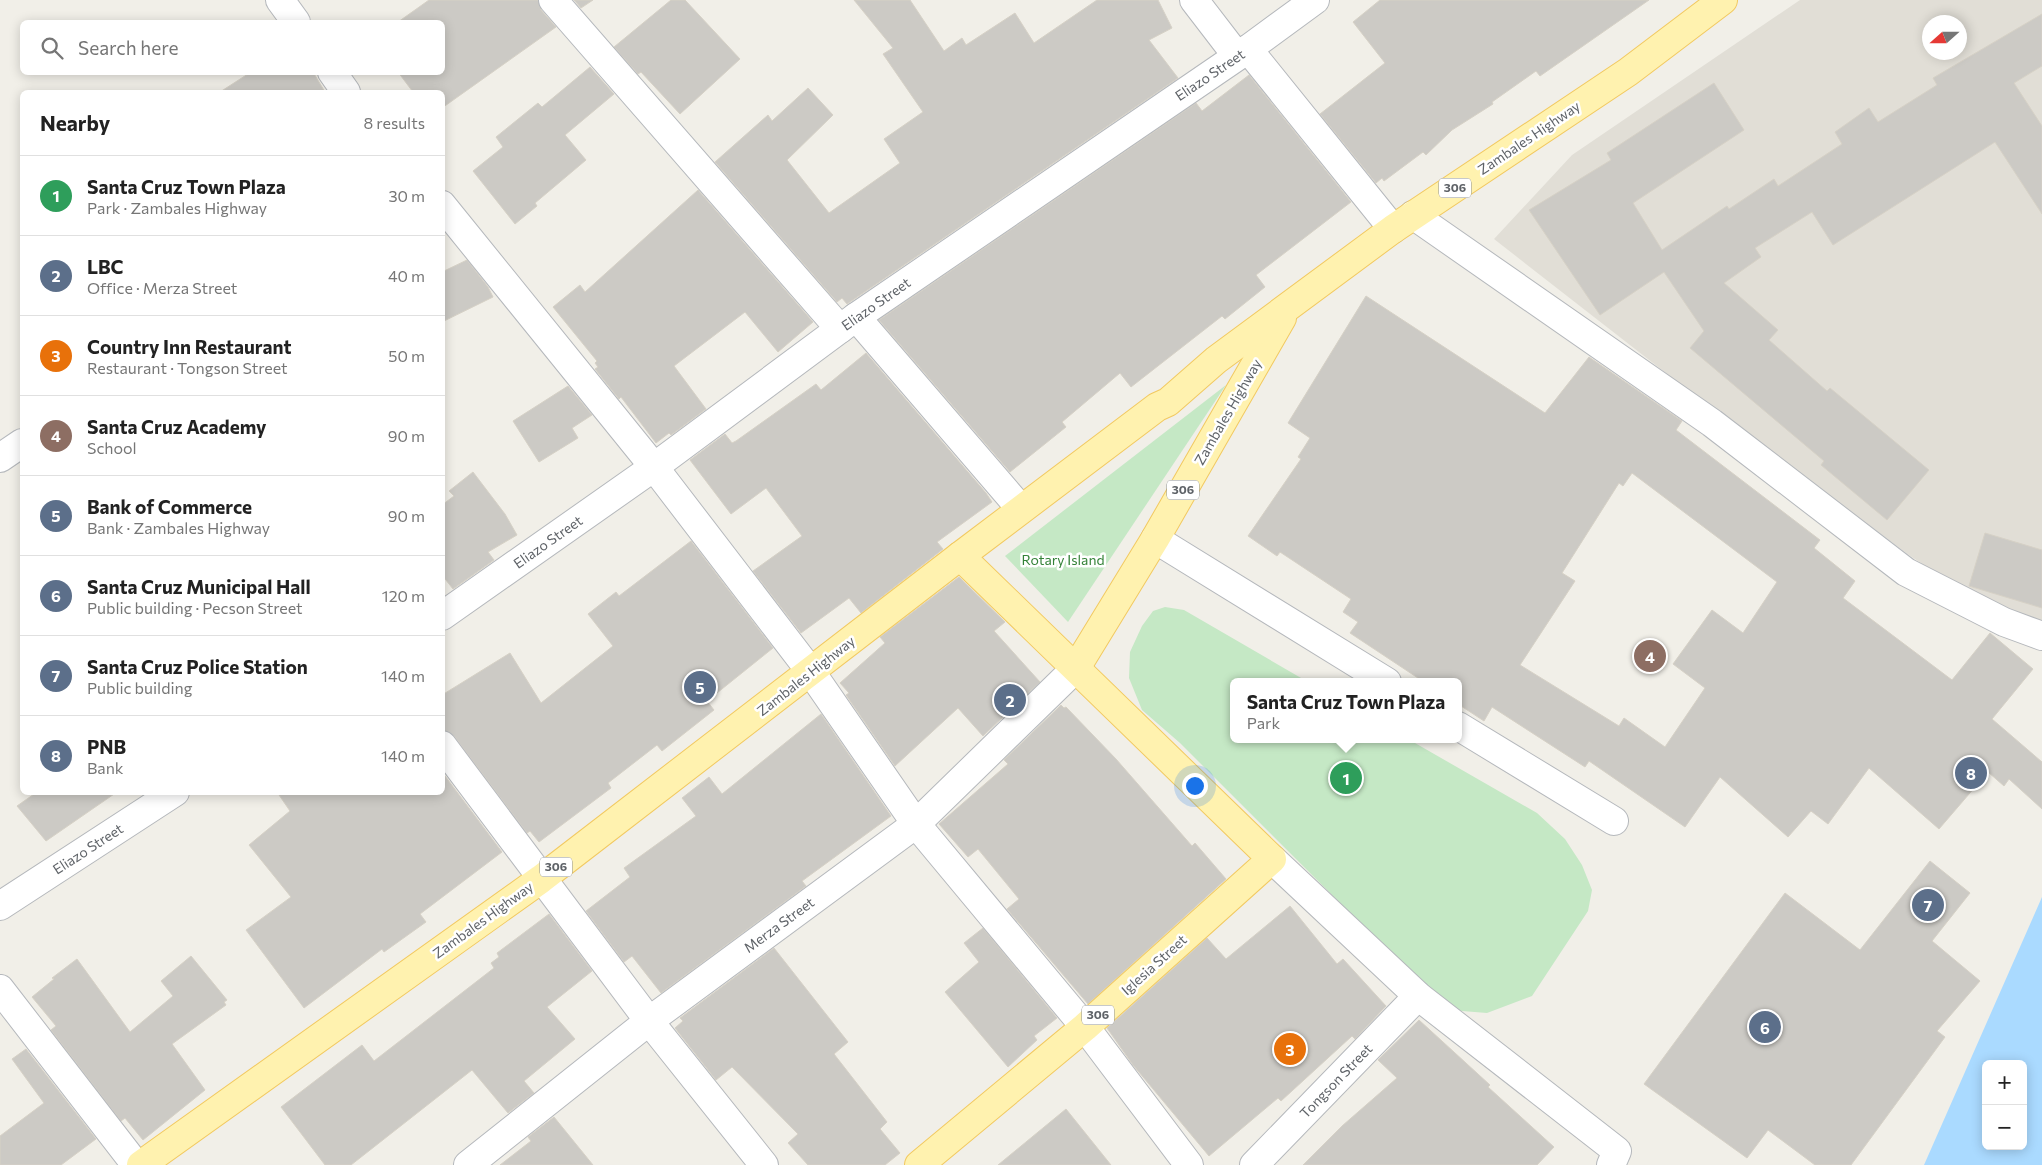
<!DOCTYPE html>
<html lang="en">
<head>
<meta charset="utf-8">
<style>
	:root { --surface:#fff; --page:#f2f2f2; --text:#222; --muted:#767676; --line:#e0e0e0; --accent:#1a73e8 }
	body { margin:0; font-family:Commissioner,sans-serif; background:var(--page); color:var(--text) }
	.controls { position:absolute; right:15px; bottom:15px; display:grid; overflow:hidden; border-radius:8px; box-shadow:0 2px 12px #0003 }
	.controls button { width:45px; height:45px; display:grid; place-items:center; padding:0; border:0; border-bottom:1px solid var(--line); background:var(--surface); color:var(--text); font:25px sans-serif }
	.compass { position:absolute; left:1922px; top:15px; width:45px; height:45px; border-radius:50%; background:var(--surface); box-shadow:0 2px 12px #0003; rotate:249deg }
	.you { position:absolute; left:1194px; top:785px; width:18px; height:18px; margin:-12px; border:4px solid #fff; border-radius:50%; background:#1a73e8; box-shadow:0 0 0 8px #1a73e833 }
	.badge { display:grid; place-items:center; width:32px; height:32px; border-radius:50%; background:var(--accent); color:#fff; font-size:16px; font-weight:700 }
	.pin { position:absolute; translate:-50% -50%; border:2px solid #fff; box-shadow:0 1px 5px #0006 }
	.popup { position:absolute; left:1230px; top:678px; width:232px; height:65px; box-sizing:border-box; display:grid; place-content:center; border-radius:8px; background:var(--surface); filter:drop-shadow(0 1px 4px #0005); font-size:16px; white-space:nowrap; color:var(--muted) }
	.popup b { font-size:19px; color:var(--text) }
	.popup::after { content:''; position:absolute; left:50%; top:100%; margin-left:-10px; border:10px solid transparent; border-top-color:var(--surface) }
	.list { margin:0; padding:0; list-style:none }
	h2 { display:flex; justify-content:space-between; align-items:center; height:65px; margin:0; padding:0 20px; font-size:21px }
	h2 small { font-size:16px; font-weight:400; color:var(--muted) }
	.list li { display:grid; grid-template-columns:32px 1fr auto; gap:15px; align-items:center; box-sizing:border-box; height:80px; padding:0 20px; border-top:1px solid var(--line) }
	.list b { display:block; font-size:19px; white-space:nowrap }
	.list p { margin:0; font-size:16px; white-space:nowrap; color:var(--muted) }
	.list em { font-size:16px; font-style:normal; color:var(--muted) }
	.icon { flex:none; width:28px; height:28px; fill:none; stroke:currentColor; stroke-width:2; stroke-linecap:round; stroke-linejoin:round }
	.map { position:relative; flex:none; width:2042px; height:1165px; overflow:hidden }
	.search { position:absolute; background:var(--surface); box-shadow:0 2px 12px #0003; left:20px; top:20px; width:425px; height:55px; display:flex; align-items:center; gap:12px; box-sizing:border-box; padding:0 18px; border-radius:8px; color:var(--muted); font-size:19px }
	.panel { position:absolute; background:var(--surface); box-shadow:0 2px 12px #0003; left:20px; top:90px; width:425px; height:705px; border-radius:8px }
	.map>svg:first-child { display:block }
	.education { fill:#e1ded6; fill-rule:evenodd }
	.green { fill:#c5e8c5 }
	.water { fill:#aadaff; fill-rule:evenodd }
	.building { fill:#cccac5; stroke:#d6d1c6; fill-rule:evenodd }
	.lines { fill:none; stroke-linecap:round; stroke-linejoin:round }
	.minor-casing { stroke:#b5b8bc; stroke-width:30 }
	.tertiary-casing { stroke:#b5b8bc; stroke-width:30 }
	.primary-casing { stroke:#f2c960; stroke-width:30 }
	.minor { stroke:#fff; stroke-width:28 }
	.tertiary { stroke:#fff; stroke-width:28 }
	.primary { stroke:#fff2af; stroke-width:28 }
	.labels { text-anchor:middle; stroke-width:5; stroke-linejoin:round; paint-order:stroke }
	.shield { fill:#fff; stroke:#8f9295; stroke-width:1 }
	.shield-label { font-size:12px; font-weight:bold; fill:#5f6368 }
	.street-label { font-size:14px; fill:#5f6368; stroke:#fff }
	.park-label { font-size:14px; fill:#348238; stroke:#fff }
</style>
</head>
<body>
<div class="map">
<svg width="2042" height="1165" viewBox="0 0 2042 1165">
	<rect width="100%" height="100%" fill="#f1efe8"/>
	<path class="education" d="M1800,0H2042V622L1971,597L1909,555L1689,391L1494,239L1572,155ZM1930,22H1960V52H1930Z"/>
	<g class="green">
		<polygon points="1226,385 1068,622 1005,556"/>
		<polygon points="1165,607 1184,610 1308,682 1234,682 1234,739 1408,739 1537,813 1565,839 1582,865 1592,890 1588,911 1532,996 1487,1013 1462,1011 1443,1006 1180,743 1142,710 1129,678 1130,652 1142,626 1153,611"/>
	</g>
	<path class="water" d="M2042,897V1165H1924ZM1986,1064H2023V1146H1986Z"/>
	<g class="building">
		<polygon points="429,0 538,0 541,10 556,27 442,108 442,92 413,92 398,72 442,72 442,22 398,22"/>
		<polygon points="574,0 593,0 581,8"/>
		<polygon points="671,0 685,0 740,59 680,114 641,72 638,74 614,47"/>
		<polygon points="854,0 910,0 944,51 962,38 966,45 1015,13 1034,43 1097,0 1158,0 1172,28 1149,40 1178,78 847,304 842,298 837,302 715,162 768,115 772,121 808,88 833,115 787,160 829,213 900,163 884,139 923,112 883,54 893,48"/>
		<polygon points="1380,0 1649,0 1540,76 1536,71 1492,102 1493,104 1452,130 1426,155 1423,152 1384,181 1382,178 1376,183 1320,114 1385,63 1353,22"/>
		<polygon points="2042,14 2042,66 2014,83 2042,126 2042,214 1995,142 1833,245 1812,212 1755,248 1761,257 1724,283 1778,330 1769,340 1827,391 1830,388 1929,470 1887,520 1821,465 1824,461 1690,348 1704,331 1664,272 1600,315 1529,210 1611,160 1607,153 1714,83 1744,130 1633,203 1662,250 1727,206 1729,209 1774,179 1778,186 1842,144 1835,132 1869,108 1878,122 1937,85 1933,78"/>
		<polygon points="590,67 614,94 565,135 586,160 535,203 537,206 515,224 473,171 503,147 496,137 538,103 542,107"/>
		<polygon points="251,72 313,72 325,92 220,92"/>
		<polygon points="1249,75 1351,202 1256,275 1265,287 1225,319 1222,316 1131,387 1120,373 1062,422 1066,427 1010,472 879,320 1196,103 1202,111"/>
		<polygon points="698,190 813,322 778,352 745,312 674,366 706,409 671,435 669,433 656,443 621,397 619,399 595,369 598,367 595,363 597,361 553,307 580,285 585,292"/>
		<polygon points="467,260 488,287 493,297 442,322 442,272"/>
		<path d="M1366,296L1545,413L1589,357L1682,421L1676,430L1820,540L1814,548L1855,581L1843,598L1952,680L1990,633L2033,669L1992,719L2042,762V809L2009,779L2004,786L1988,772L1939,829L1869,768L1828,824L1811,811L1788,837L1720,777L1685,827L1589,761L1585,767L1492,707L1484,721L1458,704V682H1424L1350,633L1358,622L1343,612L1351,599L1280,552L1277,556L1248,536L1301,459L1298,457L1310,438L1288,423ZM1632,473L1777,582L1743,633L1712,610L1673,664L1705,688L1665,747L1624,718L1619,726L1520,665L1575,581L1562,573L1619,483L1623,486Z"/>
		<polygon points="866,353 986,493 992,502 937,542 943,549 861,613 849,598 801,633 753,571 802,536 766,488 731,514 690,460 725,434 732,443 736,441 816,384 821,390"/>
		<polygon points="568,386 592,415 572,428 578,438 539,462 513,421"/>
		<polygon points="473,472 505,514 517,535 488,552 494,560 453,589 442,575 442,505 454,496 449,491"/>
		<polygon points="1985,533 2042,550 2042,608 1969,586"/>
		<polygon points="691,541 773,648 707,701 714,710 662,751 657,745 608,783 611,788 539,842 530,831 527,833 454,736 442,730 442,695 510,653 541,703 613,646 588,614 616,592 619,596"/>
		<polygon points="959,577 1005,622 994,631 1040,682 983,736 958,708 895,766 846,695 849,693 840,683 885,643 880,637"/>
		<polygon points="1061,705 1064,708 1066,707 1116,759 1192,846 1195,843 1226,879 1088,1004 1007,909 1019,899 978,849 968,857 939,824 1008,764 1004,760"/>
		<polygon points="821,714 891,816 802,881 806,886 661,993 632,956 624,962 586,911 630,877 624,868 696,816 682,798 709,777 722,794"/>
		<polygon points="442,772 502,852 420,914 426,922 384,952 382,949 304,1008 246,930 291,897 249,845 290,811 277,792 442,792"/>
		<polygon points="37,792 117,792 46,841 17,806"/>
		<polygon points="1930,861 1970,893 1932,941 1980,981 1937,1031 1945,1037 1851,1165 1815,1165 1768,1130 1747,1158 1644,1084 1785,893 1860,950"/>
		<polygon points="1290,906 1337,964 1343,959 1386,1006 1355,1039 1352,1036 1281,1101 1278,1098 1209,1156 1133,1065 1107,1028 1207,938 1226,959"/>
		<polygon points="549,914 592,971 547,1007 575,1039 524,1081 534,1093 508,1113 472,1070 351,1165 325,1165 281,1107 362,1045 374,1061 494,968 491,963 499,957 497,953"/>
		<polygon points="983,928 1057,1018 1034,1036 1037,1040 1008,1067 945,992 979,962 964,943"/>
		<polygon points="774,948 848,1042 834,1054 887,1122 880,1129 900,1153 885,1165 808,1165 788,1143 798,1134 732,1067 716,1080 675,1028 683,1021 680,1018"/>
		<polygon points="191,956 227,1000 224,1002 226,1005 172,1044 205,1090 143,1140 125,1118 121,1121 51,1030 56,1026 32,997 54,979 52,978 77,959 130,1032 173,996 161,981"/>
		<polygon points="1419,1020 1490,1085 1488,1087 1554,1147 1537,1165 1303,1165 1342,1126 1397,1078 1378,1060"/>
		<polygon points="26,1049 96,1139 61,1165 0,1165 0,1136 44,1103 12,1059"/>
		<polygon points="1066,1109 1111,1165 998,1165"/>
		<polygon points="554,1117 593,1165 500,1165 531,1141 528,1137"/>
	</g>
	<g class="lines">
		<g class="minor-casing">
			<g id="minor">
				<polyline points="280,0 296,22"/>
				<polyline points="553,0 840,329"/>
				<polyline points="1194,0 1237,56"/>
				<polyline points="1248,49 1393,229"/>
				<polyline points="332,72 346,92"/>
				<polyline points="442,205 654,467 811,672"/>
				<polyline points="1413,215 1712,423 1906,572 2004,622 2042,636"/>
				<polyline points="856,317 1021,509"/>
				<polyline points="0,458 22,443"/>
				<polyline points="1155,539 1387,682"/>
				<polyline points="442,616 654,467 856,317 1248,49 1315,0"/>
				<polyline points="1458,726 1614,821"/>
				<polyline points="442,745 649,1021 764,1165"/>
				<polyline points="1272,859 1418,996 1617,1151 1611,1165"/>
				<polyline points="0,906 175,792"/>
				<polyline points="0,989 136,1165"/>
				<polyline points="468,1165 649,1021 916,824 1076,668"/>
				<polyline points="1254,1165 1418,996"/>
			</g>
		</g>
		<g class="tertiary-casing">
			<polyline id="tertiary" points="811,672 916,824 1085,1027 1189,1165"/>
		</g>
		<g class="primary-casing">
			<g id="primary">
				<polyline points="1076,668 1155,539 1282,318"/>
				<polyline points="141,1165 541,879 960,556 1157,407 1168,402 1216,360 1393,229 1628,72 1723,0"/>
				<polyline points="919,1165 1085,1027 1272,859 960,556"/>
			</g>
		</g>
		<use href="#minor" class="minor"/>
		<use href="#tertiary" class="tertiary"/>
		<use href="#primary" class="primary"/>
	</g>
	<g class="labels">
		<g class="shield">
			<rect x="1439" y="178.5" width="32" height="19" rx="4"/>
			<rect x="1167" y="480.5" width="32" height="19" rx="4"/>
			<rect x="540" y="857.5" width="32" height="19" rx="4"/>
			<rect x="1082" y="1005.5" width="32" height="19" rx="4"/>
		</g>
		<g class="shield-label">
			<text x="1455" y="192">306</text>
			<text x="1183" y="494">306</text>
			<text x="556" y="871">306</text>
			<text x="1098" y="1019">306</text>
		</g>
		<g class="street-label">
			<text transform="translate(1210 75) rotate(-34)" y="5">Eliazo Street</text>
			<text transform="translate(1529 138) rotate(-34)" y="5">Zambales Highway</text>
			<text transform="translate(876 304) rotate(-35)" y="5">Eliazo Street</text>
			<text transform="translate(1228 412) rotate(-60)" y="5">Zambales Highway</text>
			<text transform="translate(548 542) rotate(-35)" y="5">Eliazo Street</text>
			<text transform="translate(806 676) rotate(-38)" y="5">Zambales Highway</text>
			<text transform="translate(88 849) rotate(-33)" y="5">Eliazo Street</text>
			<text transform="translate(483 920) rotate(-36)" y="5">Zambales Highway</text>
			<text transform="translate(779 925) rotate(-36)" y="5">Merza Street</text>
			<text transform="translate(1154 965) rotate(-42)" y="5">Iglesia Street</text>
			<text transform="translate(1336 1081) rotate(-46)" y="5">Tongson Street</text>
		</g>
		<g class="park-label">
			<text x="1063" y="565">Rotary Island</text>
		</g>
	</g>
</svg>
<div class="controls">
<button>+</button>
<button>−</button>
</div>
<svg class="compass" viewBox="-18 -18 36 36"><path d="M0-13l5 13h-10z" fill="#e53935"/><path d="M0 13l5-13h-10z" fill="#767676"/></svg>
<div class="you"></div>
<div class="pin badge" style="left:1346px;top:778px;background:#2e9e5b">1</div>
<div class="popup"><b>Santa Cruz Town Plaza</b>Park</div>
<div class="pin badge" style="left:1010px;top:700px;background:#5c6f8a">2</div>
<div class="pin badge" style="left:1290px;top:1049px;background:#e8710a">3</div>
<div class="pin badge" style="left:1650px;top:656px;background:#8d6e63">4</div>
<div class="pin badge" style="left:700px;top:687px;background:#5c6f8a">5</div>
<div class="pin badge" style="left:1765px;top:1027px;background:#5c6f8a">6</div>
<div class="pin badge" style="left:1928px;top:905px;background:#5c6f8a">7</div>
<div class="pin badge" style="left:1971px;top:773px;background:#5c6f8a">8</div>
<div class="search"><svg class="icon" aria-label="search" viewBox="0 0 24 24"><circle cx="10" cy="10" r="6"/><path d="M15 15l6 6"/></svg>Search here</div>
<section class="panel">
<h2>Nearby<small>8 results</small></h2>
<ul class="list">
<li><span class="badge" style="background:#2e9e5b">1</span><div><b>Santa Cruz Town Plaza</b><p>Park · Zambales Highway</p></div><em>30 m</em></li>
<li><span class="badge" style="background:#5c6f8a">2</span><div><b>LBC</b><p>Office · Merza Street</p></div><em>40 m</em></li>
<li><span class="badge" style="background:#e8710a">3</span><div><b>Country Inn Restaurant</b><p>Restaurant · Tongson Street</p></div><em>50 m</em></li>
<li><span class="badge" style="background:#8d6e63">4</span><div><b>Santa Cruz Academy</b><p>School</p></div><em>90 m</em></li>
<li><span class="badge" style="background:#5c6f8a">5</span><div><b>Bank of Commerce</b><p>Bank · Zambales Highway</p></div><em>90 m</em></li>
<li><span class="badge" style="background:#5c6f8a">6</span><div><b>Santa Cruz Municipal Hall</b><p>Public building · Pecson Street</p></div><em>120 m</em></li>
<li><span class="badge" style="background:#5c6f8a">7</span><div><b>Santa Cruz Police Station</b><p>Public building</p></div><em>140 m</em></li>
<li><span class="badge" style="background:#5c6f8a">8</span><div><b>PNB</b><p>Bank</p></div><em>140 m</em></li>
</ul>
</section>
</div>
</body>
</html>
